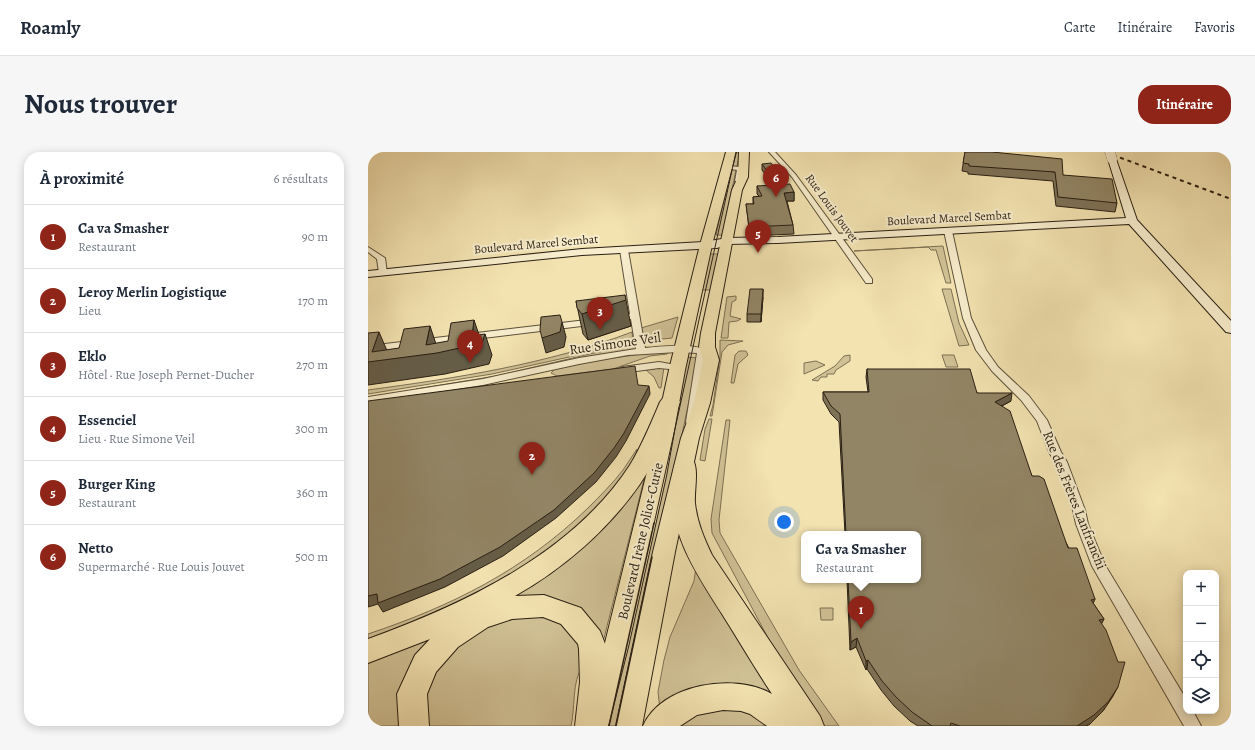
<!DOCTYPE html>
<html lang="fr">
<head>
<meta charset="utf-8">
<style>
	:root { --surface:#fff; --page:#f6f6f7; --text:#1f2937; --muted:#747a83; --line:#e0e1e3; --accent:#8f2418 }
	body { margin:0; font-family:Alegreya,serif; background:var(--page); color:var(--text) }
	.controls { position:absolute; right:12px; bottom:12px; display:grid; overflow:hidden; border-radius:8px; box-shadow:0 2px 10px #0003 }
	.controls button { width:36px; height:36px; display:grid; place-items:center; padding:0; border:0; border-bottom:1px solid var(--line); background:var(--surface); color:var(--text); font:20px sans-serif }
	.you { position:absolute; left:416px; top:370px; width:14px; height:14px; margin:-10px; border:3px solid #fff; border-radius:50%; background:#1a73e8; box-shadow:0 0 0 6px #1a73e833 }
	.badge { display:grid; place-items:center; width:26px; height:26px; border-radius:50%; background:var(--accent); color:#fff; font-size:13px; font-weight:700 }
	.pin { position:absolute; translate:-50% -33px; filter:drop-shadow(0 1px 2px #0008) }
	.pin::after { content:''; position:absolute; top:21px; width:14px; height:12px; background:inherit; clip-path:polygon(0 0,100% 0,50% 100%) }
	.popup { position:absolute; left:433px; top:379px; width:120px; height:52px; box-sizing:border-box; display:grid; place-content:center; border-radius:8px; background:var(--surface); filter:drop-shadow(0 1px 3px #0005); font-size:13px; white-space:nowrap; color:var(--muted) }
	.popup b { font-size:15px; color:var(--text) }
	.popup::after { content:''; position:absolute; left:50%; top:100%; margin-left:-8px; border:8px solid transparent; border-top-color:var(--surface) }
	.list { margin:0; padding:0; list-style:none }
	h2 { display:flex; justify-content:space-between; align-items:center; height:52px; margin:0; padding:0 16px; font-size:17px }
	h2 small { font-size:13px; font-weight:400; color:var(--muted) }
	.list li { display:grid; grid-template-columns:26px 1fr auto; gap:12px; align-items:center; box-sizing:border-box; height:64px; padding:0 16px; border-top:1px solid var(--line) }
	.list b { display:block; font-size:15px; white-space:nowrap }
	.list p { margin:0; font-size:13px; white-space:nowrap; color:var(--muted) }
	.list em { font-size:13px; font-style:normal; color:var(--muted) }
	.icon { flex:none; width:22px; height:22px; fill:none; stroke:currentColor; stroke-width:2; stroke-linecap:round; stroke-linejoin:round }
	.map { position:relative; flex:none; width:863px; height:574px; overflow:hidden; border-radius:16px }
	header { display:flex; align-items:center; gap:24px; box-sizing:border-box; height:56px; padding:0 20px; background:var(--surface); border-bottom:1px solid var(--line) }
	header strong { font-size:19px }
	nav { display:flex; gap:22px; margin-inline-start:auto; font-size:14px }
	.intro { display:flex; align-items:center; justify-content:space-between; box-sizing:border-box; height:96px; padding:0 24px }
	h1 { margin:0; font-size:28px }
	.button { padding:10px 18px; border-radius:16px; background:var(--accent); color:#fff; font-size:14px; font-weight:700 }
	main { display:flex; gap:24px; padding:0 24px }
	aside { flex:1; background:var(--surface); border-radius:16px; box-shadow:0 2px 10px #0003 }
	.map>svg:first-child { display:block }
	.green { fill:#d1c296; stroke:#7d7054 }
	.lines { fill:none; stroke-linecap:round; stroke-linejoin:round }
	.street-casing { stroke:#5c503a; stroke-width:2 }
	.secondary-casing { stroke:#291f13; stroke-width:2 }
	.primary-casing { stroke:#291f13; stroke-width:2 }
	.highway-casing { stroke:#291f13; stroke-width:2 }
	.street { fill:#f7edcc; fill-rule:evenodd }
	.secondary { fill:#f7edcc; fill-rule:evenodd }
	.primary { fill:#f3e3b1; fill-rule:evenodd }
	.highway { fill:#f3e3b1; fill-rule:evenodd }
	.tram-far1 { stroke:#291f13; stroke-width:1 }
	.tram { stroke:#291f13; stroke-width:1.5 }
	.rail { stroke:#291f13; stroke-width:2; stroke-dasharray:4 4; stroke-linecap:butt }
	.secondary-bridge-casing { stroke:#291f13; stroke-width:10; stroke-linecap:butt }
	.secondary-bridge { stroke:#f7edcc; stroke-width:10 }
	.wall { fill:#7e7257; stroke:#291f13 }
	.shaded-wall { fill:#665d47; stroke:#291f13 }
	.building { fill:#928565; stroke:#291f13 }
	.labels { text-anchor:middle; stroke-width:4; stroke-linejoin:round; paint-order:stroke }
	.far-street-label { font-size:12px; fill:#291f13; stroke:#f7edcc }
	.street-label { font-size:14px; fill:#291f13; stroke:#f7edcc }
</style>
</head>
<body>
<header>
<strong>Roamly</strong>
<nav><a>Carte</a><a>Itinéraire</a><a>Favoris</a></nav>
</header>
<div class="intro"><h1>Nous trouver</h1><a class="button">Itinéraire</a></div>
<main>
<aside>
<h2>À proximité<small>6 résultats</small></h2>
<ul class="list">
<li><span class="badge">1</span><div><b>Ca va Smasher</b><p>Restaurant</p></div><em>90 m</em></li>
<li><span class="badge">2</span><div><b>Leroy Merlin Logistique</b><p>Lieu</p></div><em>170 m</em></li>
<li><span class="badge">3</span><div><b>Eklo</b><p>Hôtel · Rue Joseph Pernet-Ducher</p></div><em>270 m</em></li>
<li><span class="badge">4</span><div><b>Essenciel</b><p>Lieu · Rue Simone Veil</p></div><em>300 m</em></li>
<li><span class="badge">5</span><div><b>Burger King</b><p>Restaurant</p></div><em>360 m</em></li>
<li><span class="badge">6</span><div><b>Netto</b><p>Supermarché · Rue Louis Jouvet</p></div><em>500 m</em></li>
</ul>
</aside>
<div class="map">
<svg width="863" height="574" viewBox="0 0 863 574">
	<rect width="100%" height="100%" fill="#f3e3b1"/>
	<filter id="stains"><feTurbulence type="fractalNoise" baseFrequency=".005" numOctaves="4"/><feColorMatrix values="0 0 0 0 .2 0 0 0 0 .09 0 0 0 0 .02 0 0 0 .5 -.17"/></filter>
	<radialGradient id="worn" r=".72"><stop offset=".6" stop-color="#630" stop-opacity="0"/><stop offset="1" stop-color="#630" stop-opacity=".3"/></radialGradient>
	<g class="green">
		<polygon points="367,0 372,0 354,83 348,83"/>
		<polygon points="575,94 583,131 578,131 568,98 563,98 560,95 486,99"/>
		<polygon points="340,102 353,102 344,138 333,138"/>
		<polygon points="574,137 583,137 591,171 601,193 591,194"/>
		<polygon points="368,144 368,148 364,150 362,164 373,167 369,169 361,170 360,186 353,186 359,145"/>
		<polygon points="310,165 304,186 275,189 273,176"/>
		<path d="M264,180L265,191L124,222L0,242V238C89,226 180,212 264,180Z"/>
		<polygon points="352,188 375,189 360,193 354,200 344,264 342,264 345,253 352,204"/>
		<polygon points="269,193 269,196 267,198 124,226 48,237 128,224 226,201"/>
		<polygon points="371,199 378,199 380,203 370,212 366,231 363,231 367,203"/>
		<polygon points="288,200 300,200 299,202 282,204 245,217 189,224 183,221 187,217 231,208"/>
		<polygon points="482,203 482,209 468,218 466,222 459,222 459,225 453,225 450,229 444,228 467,214 476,204"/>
		<polygon points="574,203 586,203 590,215 578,215"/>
		<polygon points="318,205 330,206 253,574 236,574"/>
		<polygon points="448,209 457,213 436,222 436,211"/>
		<polygon points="296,215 293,236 291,236 286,225 278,218"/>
		<polygon points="341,267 344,267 337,309 332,308 337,277"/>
		<polygon points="358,268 362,268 351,368 352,381 431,518 471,574 452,574 407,499 344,381 343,367"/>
		<path d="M269,297L268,302L252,332L210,376L137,429L0,490V482C84,454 156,418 220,356C232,344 245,331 255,318C260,311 264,304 269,297Z"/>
		<polygon points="280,312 233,498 204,456 83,476 35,574 0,574 0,503 127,448"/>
		<polygon points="329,408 426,563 403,549 292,557 290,540 296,508 302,485 326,429"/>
		<polygon points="452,456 465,456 465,468 453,468"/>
		<path d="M170,462L195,471L204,479L218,509C203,527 208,551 203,574H60L54,551L73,505L125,468Z"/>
		<polygon points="348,554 384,560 402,574 304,574"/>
	</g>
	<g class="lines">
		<g class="street-casing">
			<g id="street">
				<polygon points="0,0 8,0 0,4"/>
				<polygon points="401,0 407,0 428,23 504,127 504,131 498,131 424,25"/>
				<polygon points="357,14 374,15 372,30 367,29 369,18 357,16"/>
				<polygon points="577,77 580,77 584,79 603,166 618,198 630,215 661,244 679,268 693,300 699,310 717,358 720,372 737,413 818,547 818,559 825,559 833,574 816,574 724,414 708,372 705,358 687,310 681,300 669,269 653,248 624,219 608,198 595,166 576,79"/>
				<polygon points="0,95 17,106 19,121 18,123 15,123 11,121 9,107 0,100"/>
				<path d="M253,96H256L260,98L277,196C291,195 330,190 339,200L327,272H319L318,270L329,201L310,200L260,203L211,212L115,233L0,251V245L115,227L211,206L268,197L263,167L248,170L244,167L245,165L262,162L252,98Z"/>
				<polygon points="227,167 231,170 230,172 0,200 0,194"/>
				<polygon points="291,210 308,213 314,218 309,221 301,217 291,216 254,221 249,218 254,215"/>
			</g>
		</g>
		<g class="secondary-casing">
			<polygon id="secondary" points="744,4 748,7 769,68 863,169 863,181 858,180 761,72 410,91 360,92 349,96 214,103 0,125 0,119 214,97 335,90 360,86 410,85 758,66 740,7"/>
		</g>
		<g class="primary-casing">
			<g id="primary">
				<polygon points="358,0 368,0 344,93 317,218 298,324 260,495 240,574 214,574 236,495 278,324 301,218 332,93"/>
				<polygon points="371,0 381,0 380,25 374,38 347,181 347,195 351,208 342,251 331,286 307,400 274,574 248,574 285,400 313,286 326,251 335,208 331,195 333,181 364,38 370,25"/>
			</g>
		</g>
		<g class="highway-casing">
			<g id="highway">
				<path d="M302,244L309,246L312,250C301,279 289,307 272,332C240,378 195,417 147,444L176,443L213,456L232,479L239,497L241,507V530L237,574H207L212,530L211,497L210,492L193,472L175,465L144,467L120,475L90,495L68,520L59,542L61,574H31L29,542L47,503L62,487L0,511V487C96,452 204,402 262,313C274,293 283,271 292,250L295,246Z"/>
				<path d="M317,306L325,308C331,318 326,339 327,351C329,370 336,386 344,403L452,564L456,574H399L382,562L373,559L355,558L329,563L312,574H275C293,532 367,520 404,542C387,516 371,489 354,462C328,421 301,382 304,331C305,323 305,315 309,308Z"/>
			</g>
		</g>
		<use href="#street" class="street"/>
		<use href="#secondary" class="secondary"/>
		<use href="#primary" class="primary"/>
		<use href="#highway" class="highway"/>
		<polyline class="tram-far1" points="286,372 368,0"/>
		<g class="tram">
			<polyline points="241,574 286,371"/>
			<polyline points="248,574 284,405"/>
		</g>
		<polyline class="rail" points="737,0 863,47"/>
		<g class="secondary-bridge-casing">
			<polyline id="secondary-bridge" points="742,0 744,7"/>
		</g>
		<use href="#secondary-bridge" class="secondary-bridge"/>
	</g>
	<g class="wall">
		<polygon points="597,0 624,0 695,23 749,51 747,60 688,54 685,29 600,22 600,20 594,19"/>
		<polygon points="394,12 409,25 400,26 394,18"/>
		<polygon points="389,34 426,40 426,49 419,49 425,73 426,82 382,84 378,52 385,52 385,45 391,44 389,42"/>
		<polygon points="395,145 393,170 379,170 379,162"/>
		<polygon points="208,149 263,174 220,188 215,182"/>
		<polygon points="499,217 609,241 643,249 634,254 664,324 727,447 725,451 736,467 733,472 745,544 735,559 722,572 718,574 550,574 542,569 526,554 513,538 499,517 498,518 488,495 482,498 479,428 550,428 550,382 477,382 471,270 463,262 455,248 455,240 500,240 498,225"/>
	</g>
	<g class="shaded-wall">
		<polygon points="409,19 409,25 400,26 400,20"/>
		<polygon points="426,40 426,49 416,49 416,41"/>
		<polygon points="395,137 395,145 393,170 393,162"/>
		<polygon points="257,143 263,174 220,188 214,162"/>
		<polygon points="106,168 113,189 117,182 124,203 121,212 77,222 0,233 0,210 4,200 11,180 20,201 58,193 62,174 69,195 104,184"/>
		<polygon points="194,170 198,185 196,195 178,201 174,186"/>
		<polygon points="281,234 282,242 258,289 248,305 228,330 188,366 135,404 77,435 15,460 10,452 0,455 0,444"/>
		<polygon points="644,241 643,249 625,258 627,250"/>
		<polygon points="727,447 723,456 723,448"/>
		<polygon points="736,467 732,475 731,468"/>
		<polygon points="489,486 488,495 482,498 483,490"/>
		<polygon points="500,508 499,517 498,518 498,509"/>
		<polygon points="750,535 745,544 735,559 722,572 718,574 709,574"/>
	</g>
	<g class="building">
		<polygon points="597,0 624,0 694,7 695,23 744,27 749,51 690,45 687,20 601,14 601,12 595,11"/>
		<polygon points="403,11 409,19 400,20 394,12"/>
		<polygon points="422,32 426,40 416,41 425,73 381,75 378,52 386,52 385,45 394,44 389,34"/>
		<polygon points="382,137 395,137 393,162 379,162"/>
		<polygon points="257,143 258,148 214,162 209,156 208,149"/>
		<polygon points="192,163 194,170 192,180 174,186 172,178 173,165"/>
		<polygon points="106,168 104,184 117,182 114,191 69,201 0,210 0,181 11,180 4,200 31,196 36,177 62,174 58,193 80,189 83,171"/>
		<polygon points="267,214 270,233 281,234 256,281 246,296 226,321 186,358 132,395 72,427 10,451 9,442 0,444 0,249"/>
		<polygon points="499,217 602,217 609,241 644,241 627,250 642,259 664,324 671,324 676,327 700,396 709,396 727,447 723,448 736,467 731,468 738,478 750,510 757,510 750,535 740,550 726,563 709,574 592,574 583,571 582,574 564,574 544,560 528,545 514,529 500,508 498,509 489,486 483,490 480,428 550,428 550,382 478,382 472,262 463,254 455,240 501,240"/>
	</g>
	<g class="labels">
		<g class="far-street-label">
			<text transform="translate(464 56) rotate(54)" y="4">Rue Louis Jouvet</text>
			<text transform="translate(581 66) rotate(-3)" y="4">Boulevard Marcel Sembat</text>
			<text transform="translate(168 92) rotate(-5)" y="4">Boulevard Marcel Sembat</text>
		</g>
		<g class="street-label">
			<text transform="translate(247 191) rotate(-8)" y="5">Rue Simone Veil</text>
			<text transform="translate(707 348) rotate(68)" y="5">Rue des Frères Lanfranchi</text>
			<text transform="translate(272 389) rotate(-77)" y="5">Boulevard Irène Joliot-Curie</text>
		</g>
	</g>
	<rect width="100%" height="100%" filter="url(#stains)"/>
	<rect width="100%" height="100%" fill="url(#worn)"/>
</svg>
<div class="controls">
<button>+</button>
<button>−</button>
<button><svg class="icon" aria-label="locate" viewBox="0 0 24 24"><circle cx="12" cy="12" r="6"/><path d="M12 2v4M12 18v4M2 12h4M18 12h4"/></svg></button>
<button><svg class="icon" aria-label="layers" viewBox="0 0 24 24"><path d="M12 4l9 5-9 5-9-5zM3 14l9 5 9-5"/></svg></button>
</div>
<div class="you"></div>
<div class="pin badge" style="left:493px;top:477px">1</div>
<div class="popup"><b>Ca va Smasher</b>Restaurant</div>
<div class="pin badge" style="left:164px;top:323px">2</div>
<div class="pin badge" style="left:232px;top:178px">3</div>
<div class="pin badge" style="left:102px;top:211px">4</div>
<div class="pin badge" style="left:390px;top:101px">5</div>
<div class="pin badge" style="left:408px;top:45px">6</div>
</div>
</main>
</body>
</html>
